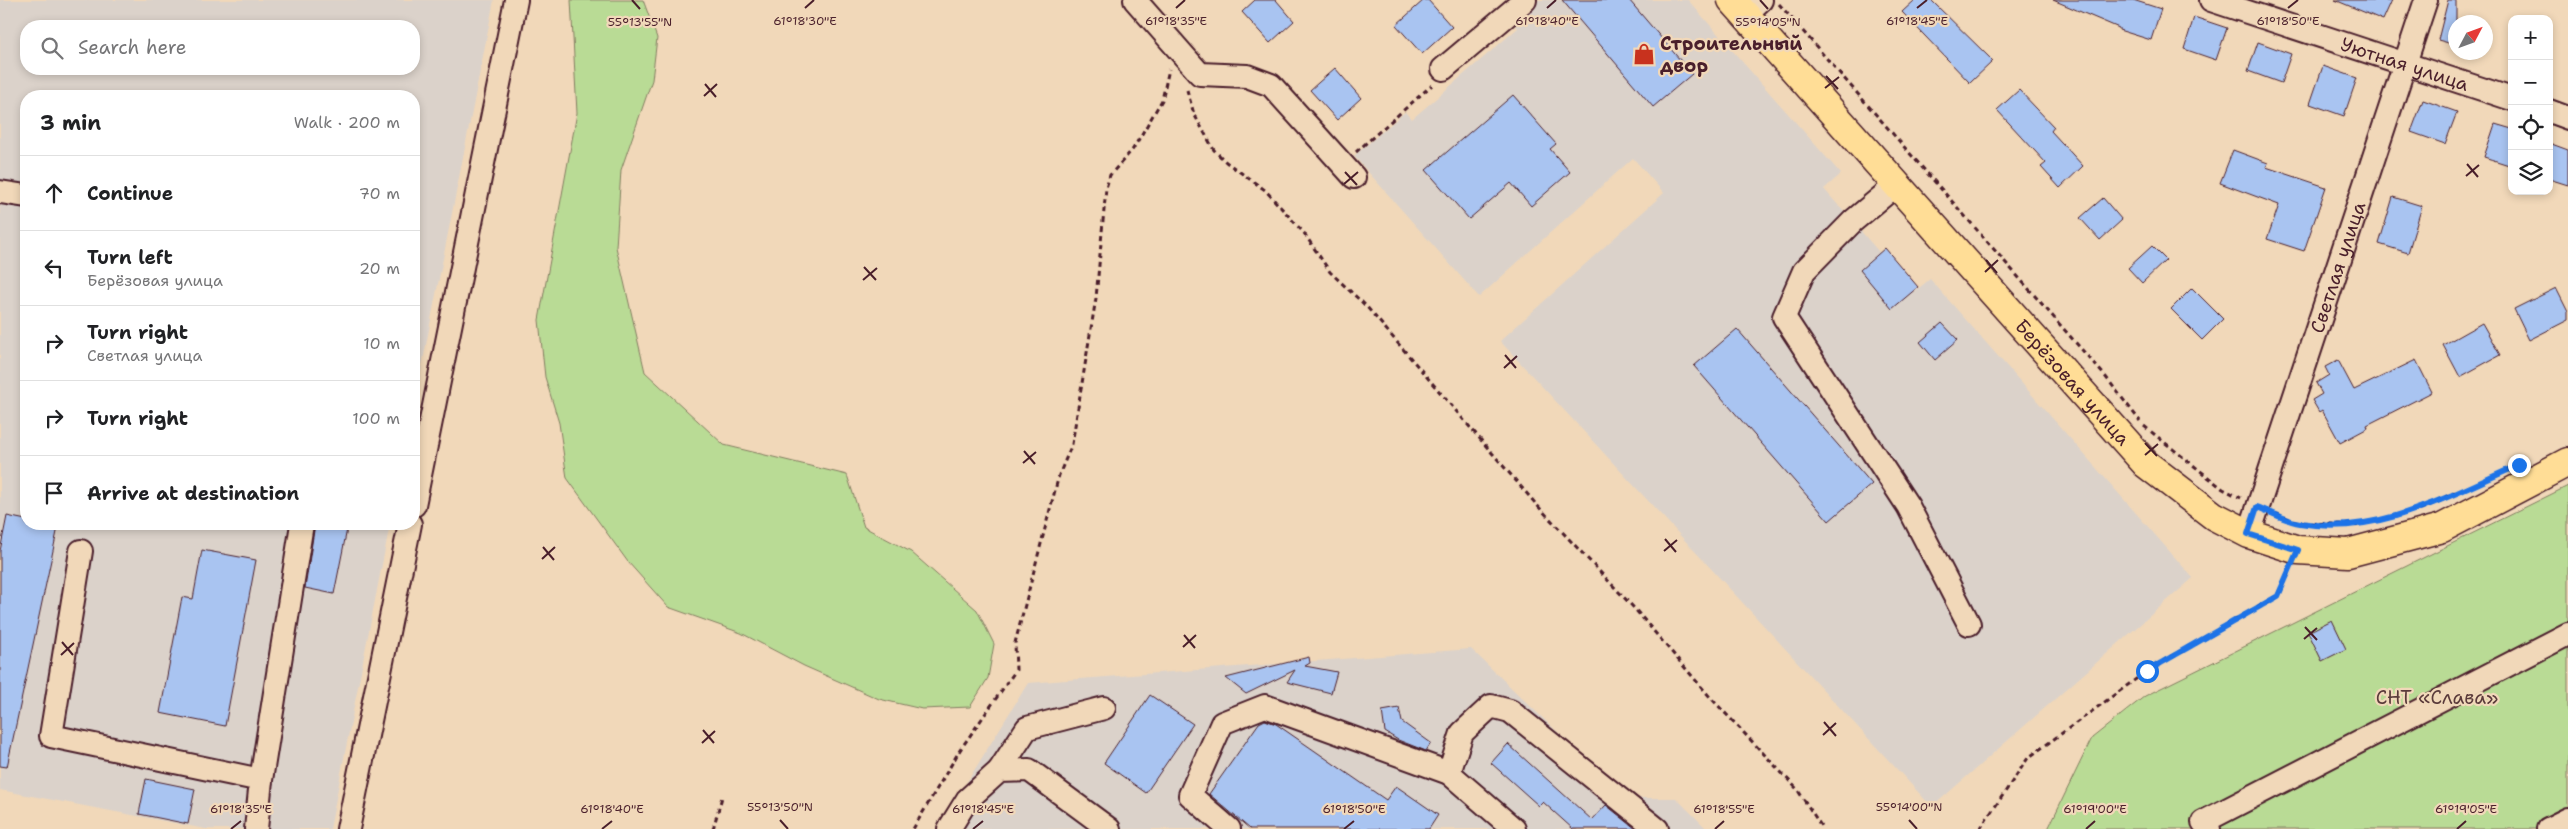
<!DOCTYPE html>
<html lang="en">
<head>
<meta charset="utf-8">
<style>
	:root { --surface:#fff; --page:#f6f6f6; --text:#202124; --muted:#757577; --line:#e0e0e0 }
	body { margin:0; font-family:"Shantell Sans",sans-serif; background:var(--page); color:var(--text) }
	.controls { position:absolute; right:15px; top:15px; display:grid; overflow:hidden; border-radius:10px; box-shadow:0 2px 8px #0003 }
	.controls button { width:45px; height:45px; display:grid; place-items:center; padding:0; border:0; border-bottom:1px solid var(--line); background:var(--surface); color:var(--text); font:25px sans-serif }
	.compass { position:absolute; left:2448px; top:15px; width:45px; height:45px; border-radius:50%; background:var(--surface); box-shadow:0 2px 8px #0003; rotate:49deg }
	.stop { position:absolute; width:15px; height:15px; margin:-11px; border:4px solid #1a73e8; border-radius:50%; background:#fff }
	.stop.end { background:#1a73e8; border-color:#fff; box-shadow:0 1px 5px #0008 }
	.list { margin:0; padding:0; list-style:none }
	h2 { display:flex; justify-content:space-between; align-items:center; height:65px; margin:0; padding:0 20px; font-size:21px }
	h2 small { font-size:16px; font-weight:400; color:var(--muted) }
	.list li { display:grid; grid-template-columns:32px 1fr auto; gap:15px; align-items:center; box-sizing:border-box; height:75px; padding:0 20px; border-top:1px solid var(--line) }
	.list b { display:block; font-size:19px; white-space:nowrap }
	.list p { margin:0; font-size:16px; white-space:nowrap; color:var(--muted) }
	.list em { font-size:16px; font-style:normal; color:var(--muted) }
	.icon { flex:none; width:28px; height:28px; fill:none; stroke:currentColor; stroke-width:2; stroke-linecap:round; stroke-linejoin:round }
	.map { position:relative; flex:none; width:2568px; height:829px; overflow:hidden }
	.search { position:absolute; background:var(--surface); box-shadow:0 2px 8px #0003; left:20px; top:20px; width:400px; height:55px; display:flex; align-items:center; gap:12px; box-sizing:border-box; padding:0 18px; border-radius:20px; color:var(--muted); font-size:19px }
	.panel { position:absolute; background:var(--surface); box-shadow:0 2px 8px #0003; left:20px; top:90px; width:400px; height:440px; border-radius:20px }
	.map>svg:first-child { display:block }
	.built { fill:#dbd2ca; fill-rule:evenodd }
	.green { fill:#b9db95; stroke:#827d60 }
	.building { fill:#a9c4f1; stroke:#4a1f2b }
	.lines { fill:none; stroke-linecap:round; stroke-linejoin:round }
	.minor-casing { stroke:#4a1f2b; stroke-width:26 }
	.major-casing { stroke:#4a1f2b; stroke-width:31 }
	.path { stroke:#4a1f2b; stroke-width:3; stroke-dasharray:5 4; stroke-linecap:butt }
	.minor { stroke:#f1d8b9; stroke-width:22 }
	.major { stroke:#ffdd96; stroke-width:28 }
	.route { stroke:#1a73e8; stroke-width:6 }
	.ticks { fill:none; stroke:#4a1f2b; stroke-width:2 }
	.labels { text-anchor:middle; stroke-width:4.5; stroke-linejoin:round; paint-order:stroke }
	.poi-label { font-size:19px; font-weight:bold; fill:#4a1f2b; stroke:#f1d8b9; text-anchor:start }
	.street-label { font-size:19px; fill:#4a1f2b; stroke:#f1d8b9 }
	.park-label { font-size:19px; fill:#5b3b3b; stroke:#f1d8b9 }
	.ticks-label { font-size:12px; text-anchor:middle; fill:#4a1f2b; stroke:#f1d8b9; stroke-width:4.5; stroke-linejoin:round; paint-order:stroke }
</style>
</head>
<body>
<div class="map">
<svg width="2568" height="829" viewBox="0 0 2568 829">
	<rect width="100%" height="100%" fill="#f1d8b9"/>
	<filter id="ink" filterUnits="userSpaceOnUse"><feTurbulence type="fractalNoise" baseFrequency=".02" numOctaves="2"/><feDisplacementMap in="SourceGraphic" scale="10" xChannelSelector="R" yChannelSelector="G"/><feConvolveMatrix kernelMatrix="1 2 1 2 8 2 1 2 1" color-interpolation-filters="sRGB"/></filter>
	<g filter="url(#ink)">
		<g class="built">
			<path d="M0,0H494L414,406V96H26V524H390L330,829H206L0,790ZM26,26H414V69H26Z"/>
			<polygon points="1532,0 1688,0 1841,174 1824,189 1914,292 1930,279 2193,578 1932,807 1500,341 1664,193 1633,158 1479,297 1354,156 1405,112 1412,119 1518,28 1510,18"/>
			<polygon points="1471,649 1626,798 1676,798 1707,829 938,829 1028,683"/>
		</g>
		<g class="green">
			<polygon points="571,0 643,0 657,38 652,80 621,170 616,247 645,372 724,445 847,475 864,527 911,552 977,610 994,644 988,678 970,707 922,709 879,699 804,666 741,633 668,607 628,562 567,478 559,423 545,377 539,320 577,113"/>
			<polygon points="2568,486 2568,829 2048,829 2092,738 2145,696"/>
		</g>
		<g class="building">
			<polygon points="1255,0 1276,0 1294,21 1270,43 1242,12"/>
			<polygon points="1424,0 1428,0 1452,27 1422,54 1396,25"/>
			<polygon points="1562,0 1629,0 1692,74 1653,107"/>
			<polygon points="1915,0 1931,0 1993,61 1970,83 1902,12"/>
			<polygon points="2053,0 2133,0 2161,9 2151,40 2119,30 2119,28"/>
			<polygon points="2335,0 2392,0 2383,20"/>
			<polygon points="2448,0 2456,0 2456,45 2438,40"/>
			<polygon points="2194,17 2227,28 2216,60 2184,49"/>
			<polygon points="2258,42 2291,54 2281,83 2248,71"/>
			<polygon points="2323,66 2357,78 2344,116 2310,104"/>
			<polygon points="1335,68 1361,98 1337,120 1310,90"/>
			<polygon points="2019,90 2054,127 2051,131 2083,166 2060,188 2041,167 2046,163 1997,110"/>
			<polygon points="1513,95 1556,144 1550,149 1570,172 1531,206 1511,183 1469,219 1426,170"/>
			<polygon points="2423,100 2457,112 2445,144 2411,132"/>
			<polygon points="2495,124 2512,129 2512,166 2484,157"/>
			<polygon points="2549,143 2568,150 2568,185 2549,179"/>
			<polygon points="2233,150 2268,163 2266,167 2326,187 2304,251 2267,239 2279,205 2220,183"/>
			<polygon points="2393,197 2422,206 2408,253 2379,244"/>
			<polygon points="2103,198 2122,220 2100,240 2080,218"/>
			<polygon points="2152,246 2166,260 2142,283 2128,268"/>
			<polygon points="1885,248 1918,287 1892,309 1860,270"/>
			<polygon points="2192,288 2223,319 2202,340 2171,309"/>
			<polygon points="2556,288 2568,312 2568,320 2529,340 2514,309"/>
			<polygon points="1942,323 1958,340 1935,360 1920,342"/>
			<polygon points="2482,323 2500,355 2460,377 2443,345"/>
			<polygon points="1737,329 1872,484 1829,521 1694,366"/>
			<polygon points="2338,360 2354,390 2416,360 2432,392 2367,425 2368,428 2340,443 2322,410 2319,412 2312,400 2322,394 2316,383 2329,375 2325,367"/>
			<polygon points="7,516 26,520 26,524 58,527 7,767 0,766 0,551"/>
			<polygon points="315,524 348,524 334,594 305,588"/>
			<polygon points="202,550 256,560 225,726 160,713 182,597 193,599"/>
			<polygon points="2332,620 2346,649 2322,661 2308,632"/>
			<polygon points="1309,657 1310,663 1305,666 1337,672 1331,693 1287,682 1295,670 1246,694 1226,678"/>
			<polygon points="1150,695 1193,724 1146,793 1104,763"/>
			<polygon points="1399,708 1402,722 1431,743 1426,751 1398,740 1385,732 1382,711"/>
			<polygon points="1265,720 1276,724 1386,800 1396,786 1438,815 1429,829 1250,829 1209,794 1259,723"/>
			<polygon points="1508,744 1592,820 1606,805 1636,829 1573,829 1543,802 1539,806 1491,763"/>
			<polygon points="146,779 195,789 188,824 139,814"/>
		</g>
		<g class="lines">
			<g class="minor-casing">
				<g id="minor">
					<polyline points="1135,0 1200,74 1247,76 1271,85 1354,177"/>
					<path id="s1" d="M2211,0L2512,99"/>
					<polyline points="1745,15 1761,0"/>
					<polyline points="1443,69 1525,0"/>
					<polyline points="2549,111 2568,118"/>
					<polyline points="1896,185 1853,221 1804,271 1784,317 1908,506 1969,624"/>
					<polyline points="0,192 26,196"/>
					<polyline points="414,505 516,0"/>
					<path id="s2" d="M2249,534L2426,0"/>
					<polyline points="81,551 51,736 261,780 256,829"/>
					<polyline points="999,771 1027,728 1104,708"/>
					<polyline points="1449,773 1462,733 1491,706 1510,711 1657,829"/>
					<polyline points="261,780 302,524"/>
					<polyline points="348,829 410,524"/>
					<polyline points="949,829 967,800 999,771 1029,770 1109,829"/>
					<polyline points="1229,829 1190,795 1222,723 1265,706 1449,773 1514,829"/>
					<polyline points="2209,829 2203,822 2568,634"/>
					<polyline points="2548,829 2568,819"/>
				</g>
			</g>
			<g class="major-casing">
				<g id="major">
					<path id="s3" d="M1732,0L2146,464L2214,516L2249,534L2298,550L2348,553L2442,528L2568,462"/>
				</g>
			</g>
			<g class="path">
				<polyline points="1779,4 2105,376 2140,421"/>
				<polyline points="1187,90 1194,114 1214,150 1226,162 1265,190 1304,233 1330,272 1366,306 1535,503 1634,608 1710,697 1797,789 1823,829"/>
				<polyline points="1356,152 1432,85"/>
				<polyline points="2144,426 2223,489 2241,498"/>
				<polyline points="2420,509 2455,493"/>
				<polyline points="2276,514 2299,523 2358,525"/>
				<polyline points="713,829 722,797"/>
				<polyline points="913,829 960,750 1016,670 1015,643 1059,475 1072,444 1096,298 1106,188 1110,175 1133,149 1162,100 1169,69"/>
				<polyline points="1980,829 2028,758 2147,671 2278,596 2290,569"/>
			</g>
			<use href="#minor" class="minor"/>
			<use href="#major" class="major"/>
		</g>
	</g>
	<g class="lines" filter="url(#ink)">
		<path class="route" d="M2147,671L2278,596L2298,550L2248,534L2257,507C2271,512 2286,521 2300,523C2378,537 2450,495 2519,465"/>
	</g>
	<path class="ticks" d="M632,0L640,9M1760,0L1768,9M805,8L814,0M1176,8L1185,0M1547,8L1556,0M1917,8L1927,0M2288,8L2298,0M1826,76L1838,89M705,84L716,97M1825,88L1839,77M704,96L717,84M2467,164L2478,177M1345,172L1357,185M2466,176L2479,165M1344,184L1358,172M1986,260L1997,273M864,267L876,280M1985,272L1998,260M863,280L877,268M1505,355L1516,368M1504,368L1517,356M2145,443L2157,456M1024,451L1035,464M2145,455L2158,444M1023,463L1036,452M1665,539L1676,552M543,547L554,560M1664,551L1677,540M542,559L555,547M2305,627L2317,640M1184,635L1195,648M2304,639L2317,628M62,642L73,655M1183,647L1196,635M61,655L74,643M1824,722L1836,736M703,730L714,743M1823,735L1836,723M702,743L715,731M780,820L788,829M1909,820L1917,829M231,829L241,821M602,829L612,821M973,829L983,821M1344,829L1354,821M1715,829L1724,821M2086,829L2095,821M2457,829L2466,821"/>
	<defs>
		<g id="shop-bare" transform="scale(1.725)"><path d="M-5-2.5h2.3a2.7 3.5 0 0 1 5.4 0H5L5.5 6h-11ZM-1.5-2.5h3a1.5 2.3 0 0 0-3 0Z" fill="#c8321e" stroke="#f1d8b9" stroke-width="2.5" paint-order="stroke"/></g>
	</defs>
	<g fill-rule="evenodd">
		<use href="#shop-bare" x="1644" y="54"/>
	</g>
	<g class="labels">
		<g class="poi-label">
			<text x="1660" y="50">Строительный<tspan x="1660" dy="22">двор</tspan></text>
		</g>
		<g class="street-label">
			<text dy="7" stroke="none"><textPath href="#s1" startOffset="204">Уютная улица</textPath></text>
			<text dy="7" stroke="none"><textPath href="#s2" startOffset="281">Светлая улица</textPath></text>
			<text dy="7" stroke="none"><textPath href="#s3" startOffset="512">Берёзовая улица</textPath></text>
		</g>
		<g class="park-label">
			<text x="2437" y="704">СНТ «Слава»</text>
		</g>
	</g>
	<g class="ticks-label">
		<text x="805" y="25">61°18'30"E</text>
		<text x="1176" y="25">61°18'35"E</text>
		<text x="1547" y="25">61°18'40"E</text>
		<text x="1917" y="25">61°18'45"E</text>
		<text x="2288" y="25">61°18'50"E</text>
		<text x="640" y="26">55°13'55"N</text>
		<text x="1768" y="26">55°14'05"N</text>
		<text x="780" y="811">55°13'50"N</text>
		<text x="1909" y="811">55°14'00"N</text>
		<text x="241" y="813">61°18'35"E</text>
		<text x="612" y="813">61°18'40"E</text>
		<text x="983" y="813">61°18'45"E</text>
		<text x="1354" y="813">61°18'50"E</text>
		<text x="1724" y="813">61°18'55"E</text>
		<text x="2095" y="813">61°19'00"E</text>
		<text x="2466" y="813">61°19'05"E</text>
	</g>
</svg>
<div class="controls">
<button>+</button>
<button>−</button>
<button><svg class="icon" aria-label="locate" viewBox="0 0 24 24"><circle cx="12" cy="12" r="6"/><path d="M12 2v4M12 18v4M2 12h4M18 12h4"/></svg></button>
<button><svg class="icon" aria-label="layers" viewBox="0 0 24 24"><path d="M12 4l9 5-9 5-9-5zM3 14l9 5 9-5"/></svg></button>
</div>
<svg class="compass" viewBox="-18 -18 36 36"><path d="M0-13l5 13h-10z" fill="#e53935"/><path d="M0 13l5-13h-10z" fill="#757577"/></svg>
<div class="stop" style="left:2147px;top:671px"></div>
<div class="stop end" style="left:2519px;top:465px"></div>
<div class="search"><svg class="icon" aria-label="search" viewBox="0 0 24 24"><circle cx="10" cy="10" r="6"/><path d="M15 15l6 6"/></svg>Search here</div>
<section class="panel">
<h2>3 min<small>Walk · 200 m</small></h2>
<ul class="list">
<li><svg class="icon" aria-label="ahead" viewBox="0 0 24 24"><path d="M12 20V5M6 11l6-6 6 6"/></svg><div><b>Continue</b></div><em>70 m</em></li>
<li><svg class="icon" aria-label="left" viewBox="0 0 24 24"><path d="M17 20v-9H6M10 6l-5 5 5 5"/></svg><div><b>Turn left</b><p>Берёзовая улица</p></div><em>20 m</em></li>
<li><svg class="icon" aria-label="right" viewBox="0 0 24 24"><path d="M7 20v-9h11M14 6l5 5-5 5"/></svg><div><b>Turn right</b><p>Светлая улица</p></div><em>10 m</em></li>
<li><svg class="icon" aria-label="right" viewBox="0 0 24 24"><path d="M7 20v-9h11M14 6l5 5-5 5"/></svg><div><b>Turn right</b></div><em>100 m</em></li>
<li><svg class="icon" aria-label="arrive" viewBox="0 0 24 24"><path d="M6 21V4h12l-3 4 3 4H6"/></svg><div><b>Arrive at destination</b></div></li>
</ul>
</section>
</div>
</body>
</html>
